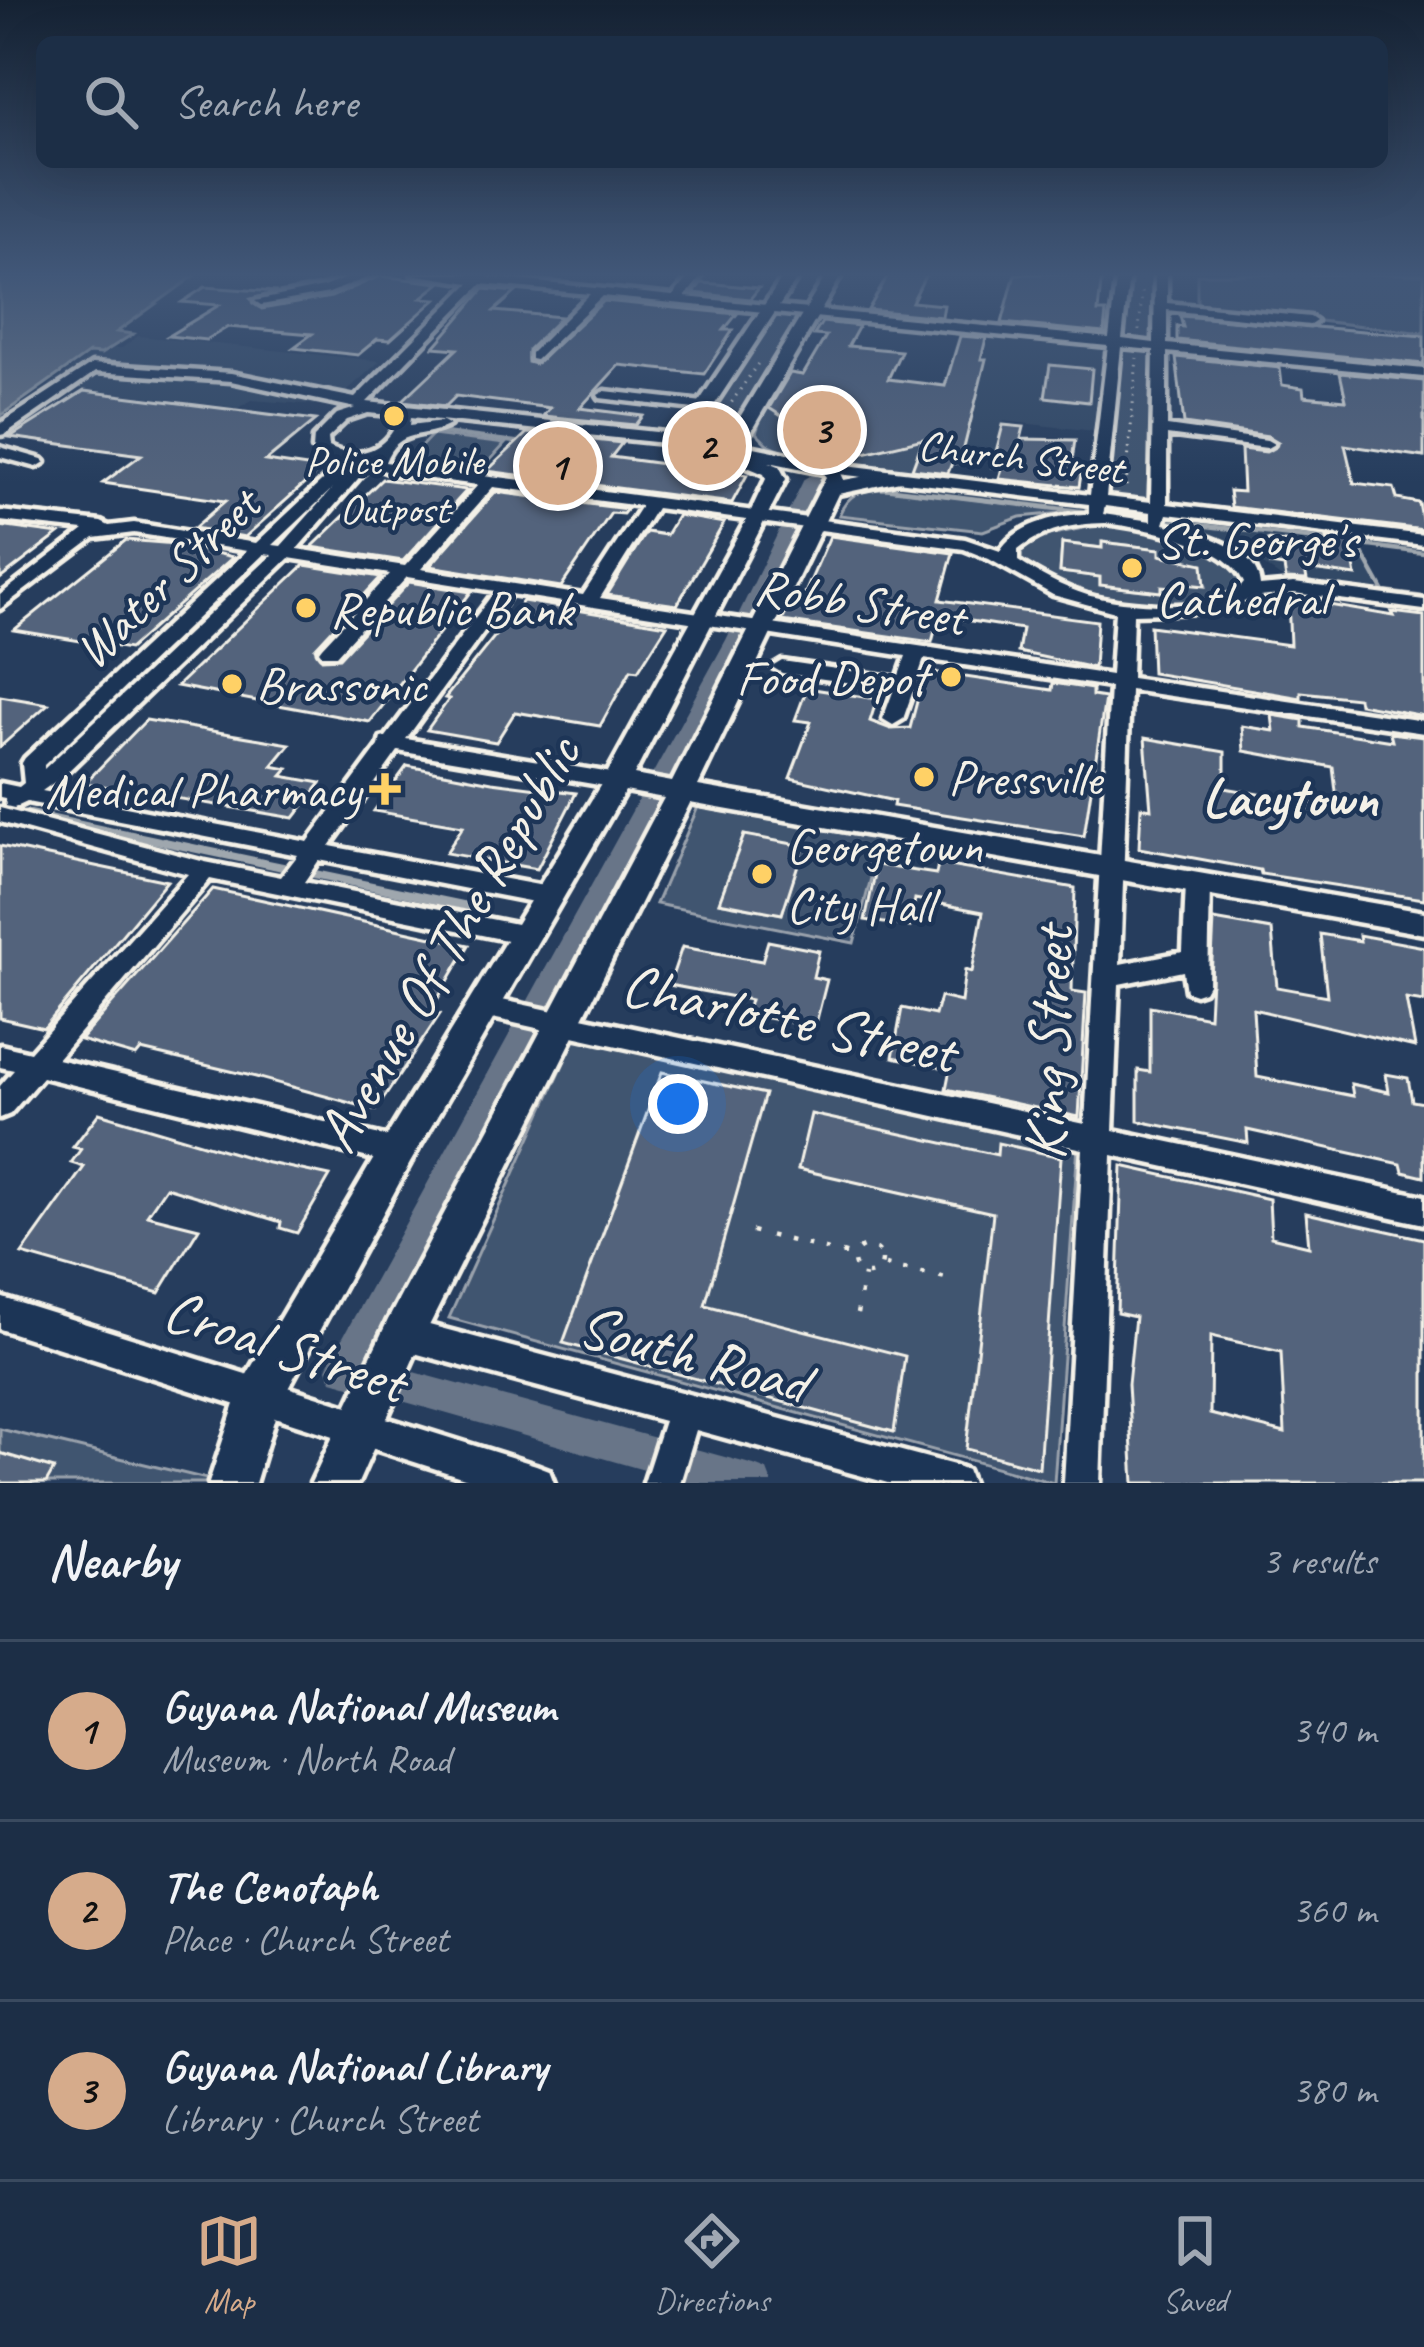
<!DOCTYPE html>
<html lang="en">
<head>
<meta charset="utf-8">
<style>
	:root { --surface:#1c2e46; --page:#293a51; --text:#f1f3f6; --muted:#a0a8b3; --line:#3a4a5f; --accent:#d6ab8b }
	body { margin:0; font-family:Caveat,sans-serif; background:var(--page); color:var(--text) }
	.you { position:absolute; left:678px; top:1104px; width:42px; height:42px; margin:-30px; border:9px solid #fff; border-radius:50%; background:#1a73e8; box-shadow:0 0 0 18px #1a73e833 }
	.badge { display:grid; place-items:center; width:78px; height:78px; border-radius:50%; background:var(--accent); color:#111; font-size:39px; font-weight:700 }
	.pin { position:absolute; translate:-50% -50%; border:6px solid #fff; box-shadow:0 3px 12px #0006 }
	.list { margin:0; padding:0; list-style:none }
	h2 { display:flex; justify-content:space-between; align-items:center; height:156px; margin:0; padding:0 48px; font-size:51px }
	h2 small { font-size:39px; font-weight:400; color:var(--muted) }
	.list li { display:grid; grid-template-columns:78px 1fr auto; gap:36px; align-items:center; box-sizing:border-box; height:180px; padding:0 48px; border-top:3px solid var(--line) }
	.list b { display:block; font-size:45px; white-space:nowrap }
	.list p { margin:0; font-size:39px; white-space:nowrap; color:var(--muted) }
	.list em { font-size:39px; font-style:normal; color:var(--muted) }
	.icon { flex:none; width:66px; height:66px; fill:none; stroke:currentColor; stroke-width:2; stroke-linecap:round; stroke-linejoin:round }
	.map { position:relative; flex:none; width:1424px; height:1483px; overflow:hidden }
	.search { position:absolute; background:var(--surface); box-shadow:0 12px 48px #0002; left:36px; right:36px; top:36px; height:132px; display:flex; align-items:center; gap:30px; box-sizing:border-box; padding:0 42px; border-radius:18px; color:var(--muted); font-size:45px }
	.sheet { height:696px; background:var(--surface) }
	nav { display:flex; justify-content:space-around; align-items:center; box-sizing:border-box; height:168px; border-top:3px solid var(--line); background:var(--surface); font-size:33px; color:var(--muted) }
	nav a { display:grid; justify-items:center; gap:6px }
	nav .on { color:var(--accent) }
	.map>svg:first-child { display:block }
	.built { fill:#334966 }
	.green { fill:#40546f; stroke:#9aa2ac; stroke-width:3; fill-rule:evenodd }
	.water { fill:#677588; stroke:#9fa7ae; stroke-width:3 }
	.lines { fill:none; stroke-linecap:round; stroke-linejoin:round }
	.stream-far2 { stroke:#9fa7ae; stroke-width:4.5 }
	.stream-far1 { stroke:#9fa7ae; stroke-width:6 }
	.stream { stroke:#9fa7ae; stroke-width:8 }
	.canal { fill:#677588; fill-rule:evenodd }
	.building { fill:#52647b; stroke:#f4f1e8; stroke-width:3; fill-rule:evenodd }
	.minor-casing { stroke:#f4f1e8; stroke-width:9 }
	.major-casing { stroke:#f4f1e8; stroke-width:9 }
	.path-far1 { stroke:#f4f1e8; stroke-width:3; stroke-dasharray:1.5 6; stroke-linecap:butt }
	.path { stroke:#f4f1e8; stroke-width:4.5; stroke-dasharray:4.5 14; stroke-linecap:butt }
	.minor { fill:#1d3557; fill-rule:evenodd }
	.major { fill:#1d3557; fill-rule:evenodd }
	.poi-dot { fill:#ffd166; stroke:#1d3557; stroke-width:4.5 }
	.labels { text-anchor:middle; stroke-width:9; stroke-linejoin:round; paint-order:stroke }
	.far-street-label { font-size:42px; fill:#f4f1e8; stroke:#1d3557 }
	.far-poi-label { font-size:42px; fill:#f4f1e8; stroke:#1d3557 }
	.poi-label { font-size:51px; fill:#f4f1e8; stroke:#1d3557; text-anchor:start }
	.street-label { font-size:51px; fill:#f4f1e8; stroke:#1d3557 }
	.neighbourhood-label { font-size:54px; font-weight:bold; fill:#f4f1e8; stroke:#1d3557 }
	.near-street-label { font-size:60px; fill:#f4f1e8; stroke:#1d3557 }
</style>
</head>
<body>
<div class="map">
<svg width="1424" height="1483" viewBox="0 0 1424 1483">
	<rect width="100%" height="100%" fill="#263d5d"/>
	<filter id="ink" filterUnits="userSpaceOnUse"><feTurbulence type="fractalNoise" baseFrequency=".00833" numOctaves="2"/><feDisplacementMap in="SourceGraphic" scale="24" xChannelSelector="R" yChannelSelector="G"/><feConvolveMatrix kernelMatrix="1 2 1 2 8 2 1 2 1" color-interpolation-filters="sRGB"/></filter>
	<g filter="url(#ink)">
		<g class="built">
			<polygon points="959,331 1092,343 1105,351 1094,431 1003,421 997,450 926,441"/>
			<polygon points="138,336 380,361 330,406 252,400 238,408 49,385 99,348 122,348"/>
			<polygon points="1184,525 1354,546 1372,569 1379,592 1282,578 1246,553"/>
		</g>
		<g class="green">
			<polygon points="1129,274 1155,274 1152,340 1123,337"/>
			<polygon points="1197,274 1424,274 1424,333 1197,307"/>
			<polygon points="784,315 797,317 737,421 722,425 708,420 772,317"/>
			<polygon points="1122,345 1156,349 1147,505 1106,500"/>
			<polygon points="765,406 931,424 916,472 793,455 767,444 756,433"/>
			<polygon points="432,435 505,444 478,474 403,465"/>
			<path d="M885,489L1059,510L1063,513L1020,517L983,531L839,515C849,492 861,490 885,489Z"/>
			<path d="M1098,525C1148,525 1217,541 1245,584C1214,626 1027,603 1016,550L1029,539ZM1103,542L1159,549L1160,555L1185,558L1205,585L1176,583L1175,587L1162,586L1161,592L1100,585V577L1060,572L1062,543L1102,548Z"/>
			<path d="M698,807L881,840L854,943L656,904ZM744,835L803,847L782,914L719,902Z"/>
			<polygon points="576,1036 1078,1146 1054,1483 449,1318"/>
			<polygon points="0,1429 207,1479 205,1483 0,1483"/>
		</g>
		<polygon class="water" points="0,274 197,274 117,332 133,334 101,354 89,353 0,416"/>
		<g class="lines">
			<g class="stream-far2">
				<polyline points="436,432 523,443"/>
				<polyline points="812,479 833,482"/>
				<polyline points="869,486 1333,541"/>
				<polyline points="1346,543 1424,553"/>
				<polyline points="1359,547 1384,592 1424,597"/>
			</g>
			<polyline class="stream-far1" points="26,812 131,835"/>
			<g class="stream">
				<polyline points="117,832 292,869"/>
				<polyline points="305,872 477,908"/>
			</g>
			<polygon class="canal" points="812,474 820,479 744,640 367,1359 754,1465 767,1470 772,1483 690,1483 332,1381 327,1369 332,1357 726,640 804,479"/>
		</g>
		<g class="building">
			<polygon points="889,274 926,274 912,302 944,305 942,317 868,310"/>
			<polygon points="1015,274 1102,274 1098,312 1106,312 1104,333 1002,323"/>
			<polygon points="380,276 440,283 421,298 436,299 390,340 377,339 358,355 293,348 312,334 228,327 206,340 168,336 219,305 182,302 205,287 277,292 251,299 262,309 331,297"/>
			<polygon points="701,283 717,284 759,288 750,299 694,293"/>
			<polygon points="484,289 516,292 494,311 561,317 528,350 528,362 535,364 604,301 737,314 724,330 733,330 704,374 619,365 580,408 643,416 636,425 543,416 550,408 456,396 446,406 402,401 457,349 434,347"/>
			<polygon points="1180,316 1424,336 1424,364 1177,340 1177,326 1183,327"/>
			<polygon points="822,322 859,326 848,346 901,351 888,379 945,386 960,336 986,338 981,359 986,359 960,464 952,463 948,473 912,469 923,439 860,454 847,444 828,449 813,438 802,441 785,435 783,417 769,408 790,373 803,375 826,336 814,335"/>
			<polygon points="1176,357 1280,368 1282,385 1303,388 1304,396 1346,400 1340,373 1424,381 1424,457 1345,445 1354,483 1394,488 1397,499 1419,503 1424,530 1231,507 1229,491 1243,492 1241,449 1266,452 1278,442 1268,436 1184,424"/>
			<polygon points="1050,365 1092,369 1089,402 1045,397"/>
			<polygon points="84,391 316,420 266,461 321,469 245,537 194,528 225,501 103,483 141,455 10,437"/>
			<polygon points="1003,425 1024,427 1021,439 1075,440 1071,467 1082,468 1079,487 999,479 1002,468 992,467"/>
			<polygon points="527,433 622,443 611,457 747,475 732,503 487,471"/>
			<polygon points="382,479 467,490 403,561 312,547"/>
			<polygon points="495,492 627,509 623,514 611,513 561,587 430,566"/>
			<polygon points="678,515 724,523 677,605 607,595 646,532 666,535"/>
			<polygon points="0,526 59,534 0,579"/>
			<polygon points="830,536 953,553 940,600 1097,621 1094,668 1018,652 1022,629 939,616 932,642 782,621 793,598 802,600"/>
			<polygon points="1327,538 1349,540 1356,576 1305,569 1307,580 1286,579 1284,567 1270,565 1268,540 1329,548"/>
			<polygon points="126,540 176,544 233,557 129,649 14,630"/>
			<polygon points="1102,542 1160,549 1160,555 1203,564 1205,586 1176,583 1176,587 1162,586 1162,592 1100,585 1100,577 1060,572 1062,543 1102,548"/>
			<polygon points="304,565 381,577 315,648 322,659 339,658 409,582 471,592 370,722 177,686"/>
			<polygon points="1288,598 1394,616 1392,612 1424,616 1424,716 1359,704 1358,698 1301,692 1301,698 1152,673 1150,626 1290,645"/>
			<polygon points="523,601 667,625 638,671 631,670 600,726 515,712 496,742 427,730 449,699 445,698"/>
			<polygon points="925,671 1052,690 1053,683 1092,689 1092,696 1105,698 1084,836 893,806 894,801 790,778 811,722 795,720 807,688 877,699 870,721 891,729 910,728"/>
			<polygon points="0,696 48,704 0,747"/>
			<polygon points="1272,715 1303,720 1303,727 1392,741 1390,733 1424,737 1424,899 1261,874 1260,870 1139,848 1141,807 1151,809 1145,738 1225,752 1225,788 1338,808 1333,767 1244,751 1242,726 1274,731"/>
			<polygon points="146,720 290,744 272,766 288,769 282,776 321,783 294,818 85,783"/>
			<polygon points="407,766 492,782 576,793 537,869 446,853 463,826 374,811"/>
			<polygon points="744,835 804,846 782,914 719,902"/>
			<polygon points="0,846 167,881 44,1028 0,1018"/>
			<polygon points="938,864 1075,888 1072,991 1086,993 1079,1117 946,1089 950,1069 893,1057 902,1008 935,1015 940,997 961,1002 965,970 972,972 983,912 915,899 910,927 865,920 877,865 936,874"/>
			<polygon points="213,889 469,945 430,1012 440,1014 376,1110 256,1077 141,1050 136,1056 80,1040"/>
			<polygon points="1214,920 1272,930 1277,987 1327,996 1320,934 1360,941 1359,935 1424,947 1424,1002 1406,999 1415,1047 1253,1009 1257,1077 1353,1096 1351,1084 1389,1092 1386,1074 1408,1078 1412,1101 1424,1103 1424,1177 1403,1172 1401,1164 1247,1130 1248,1143 1138,1121 1138,1070 1150,1072 1150,1006 1209,1017"/>
			<polygon points="768,941 819,951 813,977 827,980 815,1027 746,1014 750,1000 669,985 682,947 762,961"/>
			<polygon points="662,1072 765,1094 705,1305 905,1356 894,1432 563,1343"/>
			<polygon points="99,1113 264,1162 330,1176 297,1233 280,1228 281,1222 166,1187 147,1215 199,1228 159,1293 22,1254 84,1167 71,1163 81,1149 73,1147"/>
			<polygon points="811,1114 997,1155 998,1143 1061,1157 1039,1468 966,1449 993,1213 798,1169"/>
			<path d="M1122,1166L1269,1199L1271,1237L1309,1246L1306,1213L1424,1239V1483H1134L1128,1384L1135,1317L1117,1313ZM1211,1336L1281,1352L1285,1433L1210,1414Z"/>
			<polygon points="0,1453 54,1469 46,1483 0,1483"/>
		</g>
		<g class="lines">
			<g class="minor-casing">
				<g id="minor">
					<polygon points="358,274 376,274 329,293 261,305 255,301 323,287"/>
					<path d="M412,274H491L488,277L673,296L691,274H703L685,297L1109,338L1117,274H1129L1122,339L1154,343L1155,274H1167V303L1310,317L1316,321L1310,325L1167,310V344L1424,369V377L1167,352V426L1267,440L1274,444L1267,448L1167,435V504L1424,535V545L1167,514L1164,524C1197,533 1258,546 1260,586L1294,583L1424,600V610L1294,593L1252,598L1234,607L1206,612L1133,614L1131,678L1424,721V733L1130,690L1120,964L1183,952L1186,884L1190,878H1206L1210,884L1208,984L1204,991L1195,994L1186,991L1183,971L1119,984L1113,1130L1424,1196V1224L1112,1155L1100,1483H1064L1083,1149L483,1016L474,1013L470,1006L474,999L483,996L1085,1124L1110,687L924,659L903,719L893,725L883,719L894,689L782,673L772,667L782,661L898,678L906,656L511,594L406,739L617,774L628,781L625,786L617,788L398,751L330,846L549,887L558,890L561,896L558,902L549,905L319,860L304,882L526,926L535,929L538,935L535,941L526,944L210,879L57,1059L397,1139L407,1143L412,1152L407,1161L397,1165L42,1077L10,1114L0,1118V1086L14,1070L0,1067V1045L30,1052L188,874L0,822V808L205,862L281,877L298,855L27,802L14,808L6,806L5,798L0,797V783L19,787L24,783L22,763L25,758L247,551L134,533L94,538L0,609V595L84,530L0,521V511L101,522L109,526L134,523L256,543L335,469L337,465L313,449L314,437L337,414L356,408L231,381L95,372L5,434L0,435V424L92,364L231,373L355,398L470,283ZM482,284L590,294L531,353V359L536,360L602,296L1108,346L1090,495L830,463L822,468L830,473L1089,504V514C1059,514 1016,524 1000,551L965,539L385,462C398,427 425,439 450,425L443,421L410,425L411,417L733,450L741,445L733,440L367,402ZM1121,347L1154,350L1151,502L1106,497ZM368,413L393,415L398,420C387,450 357,461 329,447L328,438L347,420ZM370,465L393,474L478,485L405,566L297,549ZM493,487L641,506L583,595L421,569ZM332,489L281,546L273,545ZM1105,506L1151,512V521L1103,514ZM656,508L964,549L989,559L1053,595L1115,612L1111,675L600,598ZM1105,523C1144,528 1228,542 1244,583C1221,616 1122,605 1087,595C1062,587 1040,575 1018,561V550C1045,529 1071,524 1105,523ZM264,554L272,555L44,769V765ZM289,558L390,574L322,647L319,651L322,655H336L407,577L495,591L386,737L381,738L379,746L308,842L42,791L63,776Z"/>
					<polygon points="605,391 703,402 710,406 703,410 600,398 598,395"/>
					<polygon points="0,447 42,459 45,462 37,467 0,457"/>
					<polygon points="0,1297 536,1465 549,1470 554,1483 480,1483 0,1329"/>
					<polygon points="403,1318 954,1465 967,1470 972,1483 888,1483 696,1430 680,1483 644,1483 664,1421 403,1350 391,1345 387,1334 391,1323"/>
				</g>
			</g>
			<g class="major-casing">
				<path id="major" d="M785,274H800L696,433V443L700,449L723,452V445L827,274H842L743,445V454L754,447L837,464L844,480L893,471L903,477L900,481L838,494L698,786L1424,912V934L690,803L418,1348L358,1483H311L388,1320L664,798L625,791L410,1163L278,1407L255,1483H209L242,1383L384,1141L603,781L748,517L766,479L764,474L745,466L687,458L676,443L678,433ZM769,462L823,473L826,477L672,782L634,775L786,479L779,466Z"/>
			</g>
			<g class="path-far1">
				<polyline points="1139,331 1142,292"/>
				<polyline points="719,421 761,359"/>
				<polyline points="1126,486 1137,358"/>
			</g>
			<g class="path">
				<polyline points="752,1231 854,1256"/>
				<circle cx="868" cy="1260" r="14"/>
				<polyline points="885,1265 951,1279"/>
				<polyline points="857,1314 864,1275"/>
			</g>
			<use href="#minor" class="minor"/>
			<use href="#major" class="major"/>
		</g>
	</g>
	<linearGradient id="sky" x2="0" y2="1"><stop stop-color="#152233"/><stop offset="0.57" stop-color="#415778"/><stop offset="1" stop-color="#415778" stop-opacity="0"/></linearGradient>
	<rect width="1424" height="482" fill="url(#sky)"/>
	<g class="poi-dot">
		<circle cx="394" cy="416" r="12"/>
		<circle cx="1132" cy="568" r="12"/>
		<circle cx="306" cy="608" r="12"/>
		<circle cx="951" cy="677" r="12"/>
		<circle cx="232" cy="684" r="12"/>
		<circle cx="924" cy="777" r="12"/>
		<path d="M379 771h12v12h12v12h-12v12h-12v-12h-12v-12h12z"/>
		<circle cx="762" cy="874" r="12"/>
	</g>
	<g class="labels">
		<g class="far-street-label">
			<text transform="translate(1021 456) rotate(7)" y="15">Church Street</text>
		</g>
		<g class="far-poi-label">
			<text x="394" y="475">Police Mobile<tspan x="394" dy="48">Outpost</tspan></text>
		</g>
		<g class="poi-label">
			<text x="1156" y="557">St. George's<tspan x="1156" dy="59">Cathedral</tspan></text>
			<text x="330" y="626">Republic Bank</text>
			<text x="927" y="695" text-anchor="end">Food Depot</text>
			<text x="256" y="702">Brassonic</text>
			<text x="948" y="795">Pressville</text>
			<text x="361" y="807" text-anchor="end">Medical Pharmacy</text>
			<text x="786" y="863">Georgetown<tspan x="786" dy="59">City Hall</tspan></text>
		</g>
		<g class="street-label">
			<text transform="translate(166 577) rotate(-44)" y="18">Water Street</text>
			<text transform="translate(860 601) rotate(9)" y="18">Robb Street</text>
		</g>
		<g class="neighbourhood-label">
			<text x="1290" y="816">Lacytown</text>
		</g>
		<g class="near-street-label">
			<text transform="translate(447 943) rotate(-60)" y="21">Avenue Of The Republic</text>
			<text transform="translate(789 1017) rotate(12)" y="21">Charlotte Street</text>
			<text transform="translate(1047 1043) rotate(-88)" y="21">King Street</text>
			<text transform="translate(285 1345) rotate(18)" y="21">Croal Street</text>
			<text transform="translate(694 1353) rotate(15)" y="21">South Road</text>
		</g>
	</g>
</svg>
<div class="you"></div>
<div class="pin badge" style="left:558px;top:466px">1</div>
<div class="pin badge" style="left:707px;top:446px">2</div>
<div class="pin badge" style="left:822px;top:430px">3</div>
<div class="search"><svg class="icon" aria-label="search" viewBox="0 0 24 24"><circle cx="10" cy="10" r="6"/><path d="M15 15l6 6"/></svg>Search here</div>
</div>
<section class="sheet">
<h2>Nearby<small>3 results</small></h2>
<ul class="list">
<li><span class="badge">1</span><div><b>Guyana National Museum</b><p>Museum · North Road</p></div><em>340 m</em></li>
<li><span class="badge">2</span><div><b>The Cenotaph</b><p>Place · Church Street</p></div><em>360 m</em></li>
<li><span class="badge">3</span><div><b>Guyana National Library</b><p>Library · Church Street</p></div><em>380 m</em></li>
</ul>
</section>
<nav>
<a class="on"><svg class="icon" aria-label="map" viewBox="0 0 24 24"><path d="M3 6l6-2 6 2 6-2v14l-6 2-6-2-6 2zM9 4v14M15 6v14"/></svg>Map</a>
<a><svg class="icon" aria-label="directions" viewBox="0 0 24 24"><path d="M12 3l9 9-9 9-9-9zM9 14v-3h6M13 9l2 2-2 2"/></svg>Directions</a>
<a><svg class="icon" aria-label="saved" viewBox="0 0 24 24"><path d="M7 4h10v16l-5-4-5 4z"/></svg>Saved</a>
</nav>
</body>
</html>
